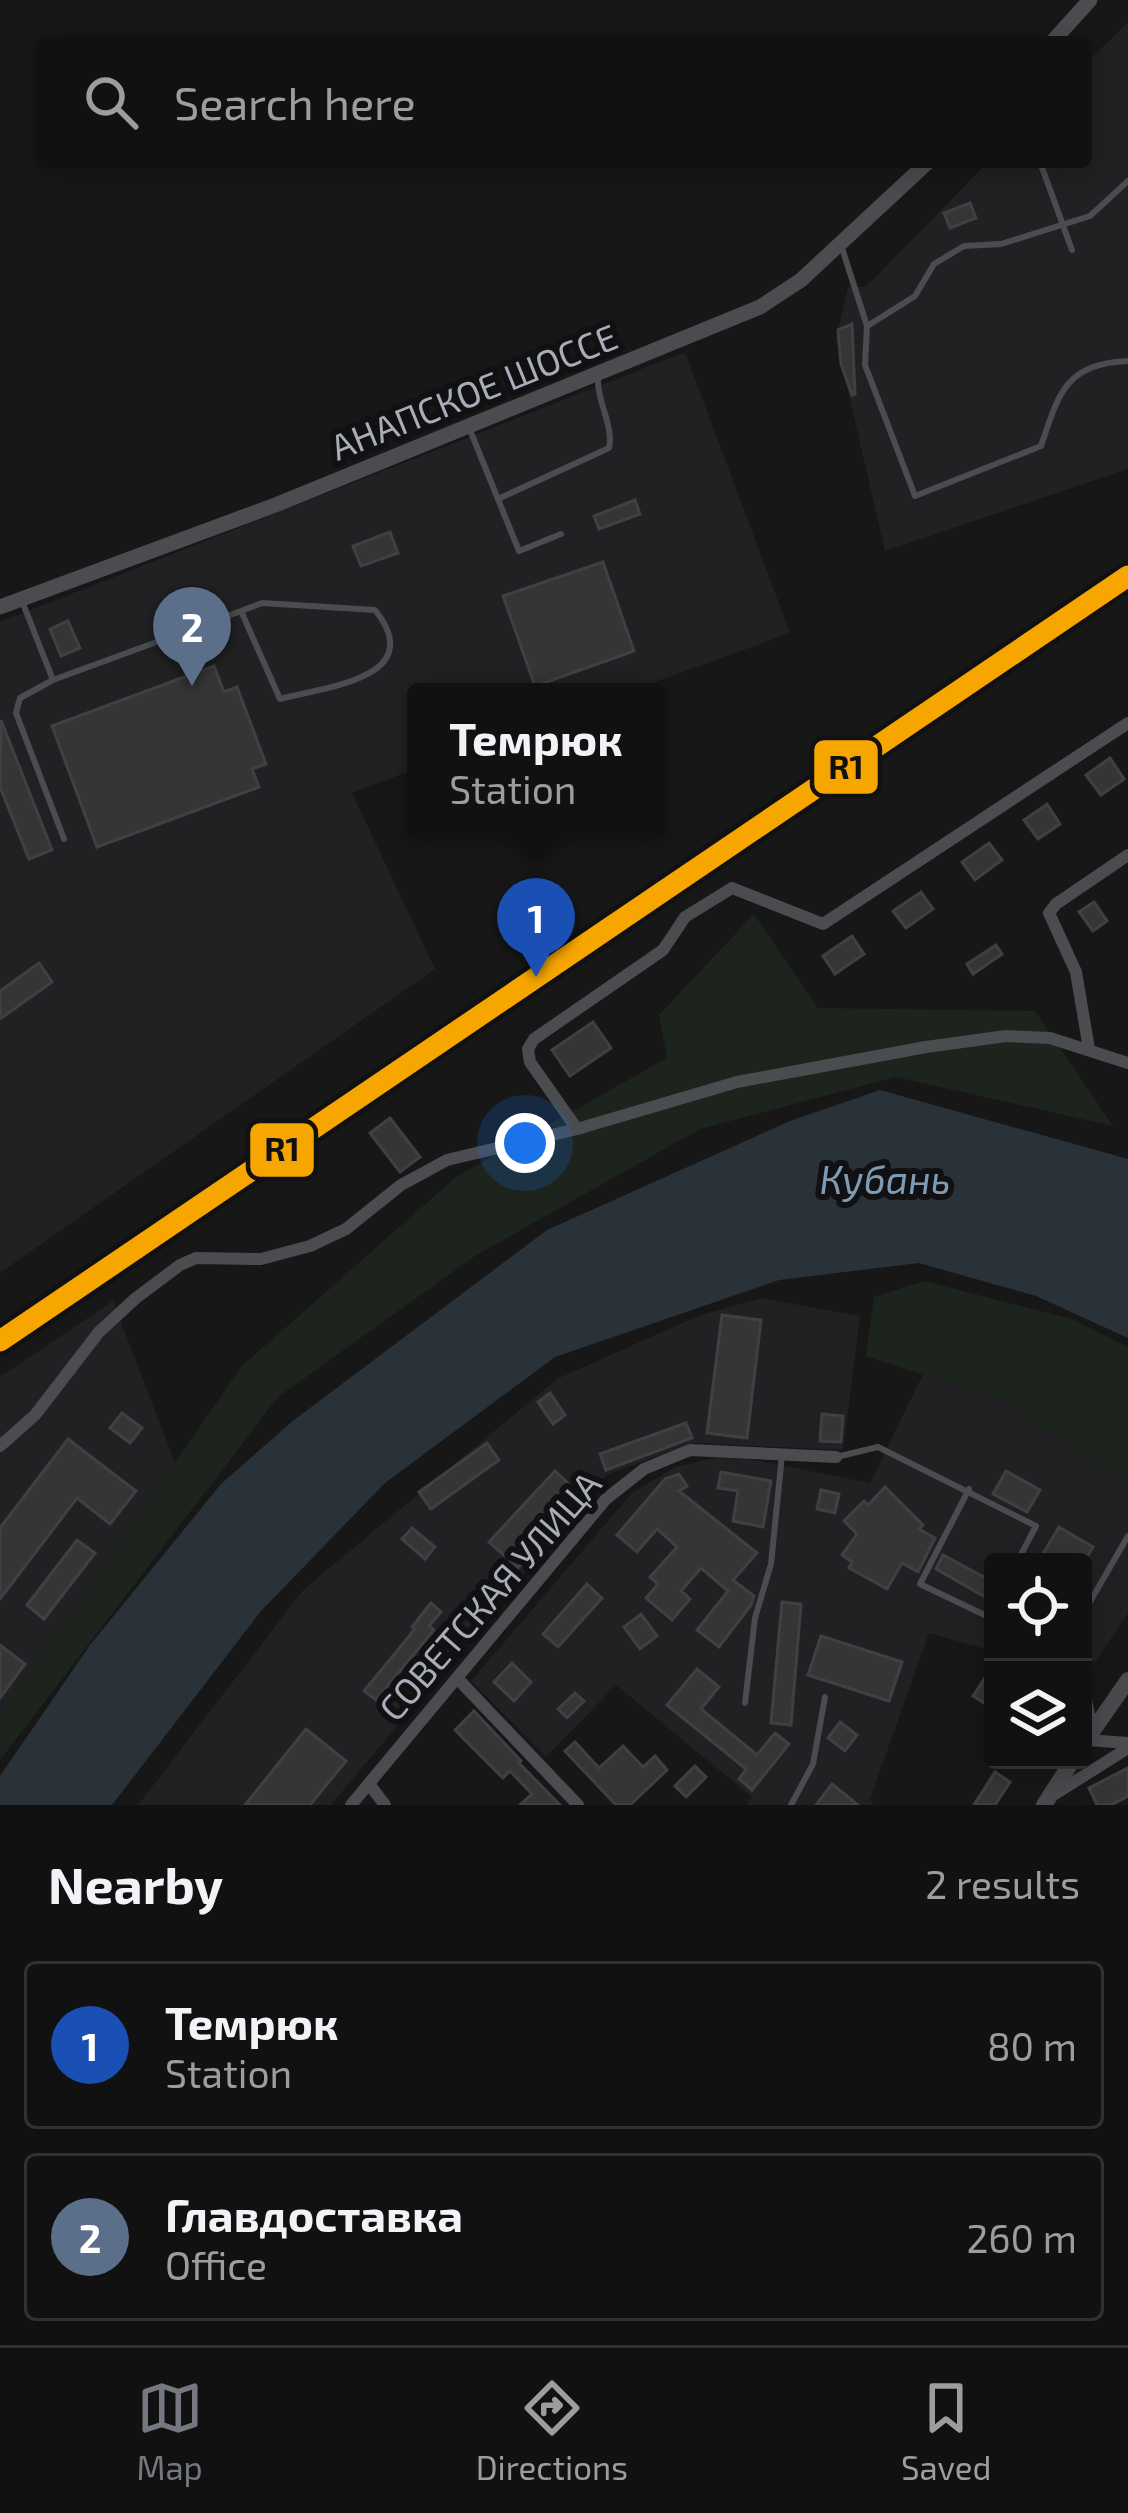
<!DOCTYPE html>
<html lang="en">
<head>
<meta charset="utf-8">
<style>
	:root { --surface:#111; --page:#1a1a1a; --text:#f1f3f6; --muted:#9c9d9f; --line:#303131; --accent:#757880 }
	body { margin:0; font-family:"Exo 2",sans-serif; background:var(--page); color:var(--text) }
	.controls { position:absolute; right:36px; bottom:36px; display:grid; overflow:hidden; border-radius:12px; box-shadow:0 6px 30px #0003 }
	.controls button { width:108px; height:108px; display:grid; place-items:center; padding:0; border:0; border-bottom:3px solid var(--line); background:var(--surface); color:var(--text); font:60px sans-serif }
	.you { position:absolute; left:525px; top:1143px; width:42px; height:42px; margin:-30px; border:9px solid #fff; border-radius:50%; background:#1a73e8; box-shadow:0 0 0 18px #1a73e833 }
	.badge { display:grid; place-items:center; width:78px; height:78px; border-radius:50%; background:var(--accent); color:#fff; font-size:39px; font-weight:700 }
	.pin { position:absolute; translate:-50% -99px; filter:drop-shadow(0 3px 6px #0008) }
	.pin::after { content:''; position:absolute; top:63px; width:42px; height:36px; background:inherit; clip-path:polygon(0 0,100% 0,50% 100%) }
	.popup { position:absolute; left:407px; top:683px; width:258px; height:156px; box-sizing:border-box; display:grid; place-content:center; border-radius:12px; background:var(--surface); filter:drop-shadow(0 3px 9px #0005); font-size:39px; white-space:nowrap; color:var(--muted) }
	.popup b { font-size:45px; color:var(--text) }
	.popup::after { content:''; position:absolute; left:50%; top:100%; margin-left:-24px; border:24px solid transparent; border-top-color:var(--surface) }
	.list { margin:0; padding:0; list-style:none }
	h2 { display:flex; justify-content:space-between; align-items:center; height:156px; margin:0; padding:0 48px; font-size:51px }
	h2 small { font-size:39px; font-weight:400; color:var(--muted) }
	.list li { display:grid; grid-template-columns:78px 1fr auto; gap:36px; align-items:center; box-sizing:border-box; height:168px; margin:0 24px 24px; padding:0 24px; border:3px solid var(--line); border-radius:12px }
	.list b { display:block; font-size:45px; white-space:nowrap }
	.list p { margin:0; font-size:39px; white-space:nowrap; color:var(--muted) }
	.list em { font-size:39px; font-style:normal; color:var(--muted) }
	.icon { flex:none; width:66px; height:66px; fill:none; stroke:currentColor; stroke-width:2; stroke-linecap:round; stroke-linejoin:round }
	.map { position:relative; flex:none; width:1128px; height:1805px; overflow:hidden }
	.search { position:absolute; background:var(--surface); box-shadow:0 6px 30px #0003; left:36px; right:36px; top:36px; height:132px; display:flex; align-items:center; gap:30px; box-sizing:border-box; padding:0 42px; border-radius:12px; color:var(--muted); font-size:45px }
	.sheet { height:540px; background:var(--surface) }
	nav { display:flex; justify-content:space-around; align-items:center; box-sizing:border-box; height:168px; border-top:3px solid var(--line); background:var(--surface); font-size:33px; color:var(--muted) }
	nav a { display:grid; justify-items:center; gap:6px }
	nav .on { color:var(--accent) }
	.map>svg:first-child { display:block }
	.built { fill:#212123 }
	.green { fill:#1d241e }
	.water { fill:#2a3239 }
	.building { fill:#353536; stroke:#3f4043; stroke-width:3 }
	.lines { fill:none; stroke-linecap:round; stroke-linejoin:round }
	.service { stroke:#4b4c50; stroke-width:6 }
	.minor { stroke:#4b4c50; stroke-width:12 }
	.tertiary { stroke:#4b4c50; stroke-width:15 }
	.secondary { stroke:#4a4a4e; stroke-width:16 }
	.rail-1-casing { stroke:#111113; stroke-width:30 }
	.rail-1 { stroke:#f7a600; stroke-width:21 }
	.labels { text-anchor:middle; stroke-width:12; stroke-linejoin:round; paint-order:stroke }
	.street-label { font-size:36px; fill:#a8adb8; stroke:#111113 }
	.water-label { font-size:39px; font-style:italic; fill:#7f9bb3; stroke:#111113 }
	.line-badge { stroke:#111113; stroke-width:4.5 }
	.pale-badge-label { font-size:33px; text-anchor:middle; font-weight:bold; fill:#111 }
</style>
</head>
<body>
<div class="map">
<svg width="1128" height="1805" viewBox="0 0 1128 1805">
	<rect width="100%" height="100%" fill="#171717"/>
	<g class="built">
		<polygon points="1128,22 1128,469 885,551 836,339 848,287 866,287 988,162 1086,162 1086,63"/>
		<polygon points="685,352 790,633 628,692 416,692 416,769 352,793 435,969 0,1273 0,622"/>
		<polygon points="761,1298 860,1316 843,1450 693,1443 607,1475 331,1805 138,1805 304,1589 557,1379 698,1316"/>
		<polygon points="113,1301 185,1489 0,1737 0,1377"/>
		<polygon points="923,1374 999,1400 1128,1483 1128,1613 1083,1680 1083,1562 993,1562 993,1651 929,1633 870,1799 874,1805 747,1805 752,1797 616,1685 546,1757 471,1681 632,1493 675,1467 714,1458 749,1459 870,1483"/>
	</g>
	<g class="green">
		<polygon points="754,914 818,1008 1035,1011 1113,1126 896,1077 700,1129 475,1256 278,1397 0,1760 0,1714 242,1366 456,1177 667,1058 659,1015"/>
		<polygon points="924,1281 1072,1319 1128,1347 1128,1483 999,1400 866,1356 874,1297"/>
	</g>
	<polygon class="water" points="880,1090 1128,1159 1128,1338 1036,1296 919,1263 779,1280 555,1357 385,1483 261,1611 112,1805 0,1805 0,1776 90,1645 221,1484 294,1420 547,1230 790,1121"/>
	<g class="building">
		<polygon points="970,203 976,218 950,228 944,213"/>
		<polygon points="852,324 855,394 852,395 841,364 838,330"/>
		<polygon points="635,500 640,514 599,529 594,516"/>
		<polygon points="390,532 398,553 361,566 353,546"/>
		<polygon points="603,562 634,651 535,686 503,596"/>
		<polygon points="68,621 80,648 61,656 50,629"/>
		<polygon points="214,666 224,692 237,687 266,764 252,769 259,787 97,847 52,726"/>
		<polygon points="1,720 52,850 29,859 0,787"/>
		<polygon points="1110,758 1124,779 1101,795 1086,775"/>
		<polygon points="1047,804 1060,824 1038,839 1024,820"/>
		<polygon points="989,843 1002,860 975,880 962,862"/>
		<polygon points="921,892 933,909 906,928 893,911"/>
		<polygon points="1094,902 1107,921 1093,931 1079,912"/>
		<polygon points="852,936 864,954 835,974 823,956"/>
		<polygon points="996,945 1002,954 973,974 967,964"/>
		<polygon points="39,963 52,982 0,1019 0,991"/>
		<polygon points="593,1022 611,1048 570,1076 552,1050"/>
		<polygon points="390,1118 420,1157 400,1172 370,1133"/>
		<polygon points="722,1315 761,1320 747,1438 707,1433"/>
		<polygon points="550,1393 565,1415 553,1424 538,1402"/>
		<polygon points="122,1413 142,1428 130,1443 110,1428"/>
		<polygon points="822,1414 843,1416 841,1442 820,1441"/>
		<polygon points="686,1423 692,1438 606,1470 600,1454"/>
		<polygon points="68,1439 136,1491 110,1524 77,1498 0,1599 0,1528"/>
		<polygon points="487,1443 499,1460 431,1509 419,1492"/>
		<polygon points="555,1471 583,1497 518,1568 489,1542"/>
		<polygon points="1006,1471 1040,1490 1027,1512 993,1494"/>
		<polygon points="721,1472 771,1481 763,1527 733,1521 738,1491 718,1488"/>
		<polygon points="679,1474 687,1486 679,1491 757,1553 733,1580 754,1596 751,1605 719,1647 697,1630 728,1591 701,1568 681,1591 690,1599 672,1620 646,1598 658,1584 650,1577 677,1547 657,1529 637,1552 617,1535 665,1479"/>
		<polygon points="885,1487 923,1525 919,1529 935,1538 918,1572 902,1563 887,1589 849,1568 852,1562 842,1555 857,1534 844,1521 864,1501 868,1505"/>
		<polygon points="821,1490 839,1494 835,1513 817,1509"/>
		<polygon points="1059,1527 1093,1547 1084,1562 1038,1562"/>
		<polygon points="412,1528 435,1547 425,1559 402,1539"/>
		<polygon points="77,1540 95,1553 44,1619 27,1605"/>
		<polygon points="943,1555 993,1582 987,1598 936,1569"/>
		<polygon points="587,1584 602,1598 558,1647 543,1634"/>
		<polygon points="782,1602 801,1604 791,1725 771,1723"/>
		<polygon points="431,1603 441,1612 429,1626 434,1630 376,1700 364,1691 415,1629 412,1627"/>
		<polygon points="641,1614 657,1636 640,1649 624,1627"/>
		<polygon points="821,1636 902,1662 889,1701 808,1675"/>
		<polygon points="0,1645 25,1664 0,1698"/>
		<polygon points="512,1663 531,1682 514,1701 494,1682"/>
		<polygon points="993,1666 993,1690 984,1703 973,1696"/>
		<polygon points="697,1669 719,1687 701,1709 757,1755 775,1733 789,1744 752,1790 739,1779 746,1769 667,1705"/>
		<polygon points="575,1693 584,1701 567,1718 558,1709"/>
		<polygon points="474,1711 521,1761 519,1763 560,1805 520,1805 532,1794 510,1771 503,1778 455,1730"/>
		<polygon points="840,1722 857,1735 845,1751 828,1738"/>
		<polygon points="306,1729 346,1761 310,1805 245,1805"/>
		<polygon points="575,1742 599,1768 623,1746 643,1767 655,1756 667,1770 630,1805 616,1805 565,1751"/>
		<polygon points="695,1766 706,1777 686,1797 675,1786"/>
		<polygon points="1128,1768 1128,1796 1111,1805 1097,1805 1089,1788"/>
		<polygon points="995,1772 1010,1782 995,1805 974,1805"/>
		<polygon points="832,1784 858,1805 816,1805"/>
	</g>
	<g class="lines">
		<g class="service">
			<polyline points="1040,162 1072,250"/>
			<path d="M842,248L867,326L865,365L915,496L1041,446C1059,392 1066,364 1128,361"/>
			<polyline points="869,325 915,296 934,264 964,246 1001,244 1090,216 1128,181"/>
			<polyline points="470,430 519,551 561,534"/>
			<path d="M498,499L609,448C614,426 597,402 598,379"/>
			<polyline points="22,601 53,680 20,698 16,713 64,839"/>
			<path d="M53,680L241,611L262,603L375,610C429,678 325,687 280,699L241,611"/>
			<polyline points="836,1457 878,1447 1036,1526 1017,1562"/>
			<polyline points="969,1489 920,1584 993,1619"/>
			<polyline points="1083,1614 1128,1536"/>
			<polyline points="1083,1670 1093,1719"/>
			<polyline points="745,1703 755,1618 771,1564 782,1455"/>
			<polyline points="791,1805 813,1764 825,1697"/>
		</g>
		<g class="minor">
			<polyline points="1089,1049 1076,972 1049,913 1056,904 1128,855"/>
			<polyline points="577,1129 530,1062 528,1049 534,1039 663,950 685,917 732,888 823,924 1128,723"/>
			<polyline points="0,1446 35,1415 99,1332 136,1298 180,1265 196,1258 261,1259 310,1246 346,1229 401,1185 447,1160 577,1129 737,1082 926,1047 1006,1036 1050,1038 1128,1063"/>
			<polyline points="457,1678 578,1805"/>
			<polyline points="1087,1740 1128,1743"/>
			<polyline points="369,1784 385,1805"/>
			<polyline points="1055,1794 1128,1748"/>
			<polyline points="351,1805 606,1499 644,1469 690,1450 836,1457"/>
		</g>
		<g class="tertiary">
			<polyline points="1052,42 1090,0"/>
			<polyline points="0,607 278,504 760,307 801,280 928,162"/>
		</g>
		<g class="secondary">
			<polyline points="1083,1745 1128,1680"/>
			<polyline points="1044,1805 1073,1760"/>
		</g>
		<g class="rail-1-casing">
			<polyline id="rail-1" points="0,1341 1128,576"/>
		</g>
		<use href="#rail-1" class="rail-1"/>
	</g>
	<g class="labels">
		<g class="street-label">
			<text transform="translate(474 392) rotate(-22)" y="13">АНАПСКОЕ ШОССЕ</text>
			<text transform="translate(490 1596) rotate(-49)" y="13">СОВЕТСКАЯ УЛИЦА</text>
		</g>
		<g class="water-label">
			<text x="885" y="1194">Кубань</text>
		</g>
	</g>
	<g class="line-badge">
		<rect x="812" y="738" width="68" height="58" rx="12" fill="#f7a600"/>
		<rect x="248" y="1121" width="68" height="58" rx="12" fill="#f7a600"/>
	</g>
	<g class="pale-badge-label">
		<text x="846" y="779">R1</text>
		<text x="282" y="1161">R1</text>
	</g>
</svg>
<div class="controls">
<button><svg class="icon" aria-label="locate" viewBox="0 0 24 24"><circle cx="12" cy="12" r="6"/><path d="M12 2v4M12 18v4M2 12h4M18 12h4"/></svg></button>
<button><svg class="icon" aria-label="layers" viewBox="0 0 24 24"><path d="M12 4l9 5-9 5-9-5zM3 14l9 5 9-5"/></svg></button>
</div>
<div class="you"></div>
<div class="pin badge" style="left:536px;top:977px;background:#1a4fb4">1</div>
<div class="popup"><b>Темрюк</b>Station</div>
<div class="pin badge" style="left:192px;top:686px;background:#5c6f8a">2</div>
<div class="search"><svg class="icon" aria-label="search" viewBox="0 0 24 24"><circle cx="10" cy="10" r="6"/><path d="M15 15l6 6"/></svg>Search here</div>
</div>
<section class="sheet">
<h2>Nearby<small>2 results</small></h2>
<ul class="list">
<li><span class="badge" style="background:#1a4fb4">1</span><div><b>Темрюк</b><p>Station</p></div><em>80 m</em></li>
<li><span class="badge" style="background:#5c6f8a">2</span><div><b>Главдоставка</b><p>Office</p></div><em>260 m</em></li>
</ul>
</section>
<nav>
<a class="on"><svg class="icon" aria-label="map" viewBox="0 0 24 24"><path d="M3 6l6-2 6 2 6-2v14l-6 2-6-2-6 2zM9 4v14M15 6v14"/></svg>Map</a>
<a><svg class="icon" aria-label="directions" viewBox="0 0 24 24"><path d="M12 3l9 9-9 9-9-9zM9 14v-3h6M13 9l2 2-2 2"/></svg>Directions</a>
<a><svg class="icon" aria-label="saved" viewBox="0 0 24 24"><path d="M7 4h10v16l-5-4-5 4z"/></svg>Saved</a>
</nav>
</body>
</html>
